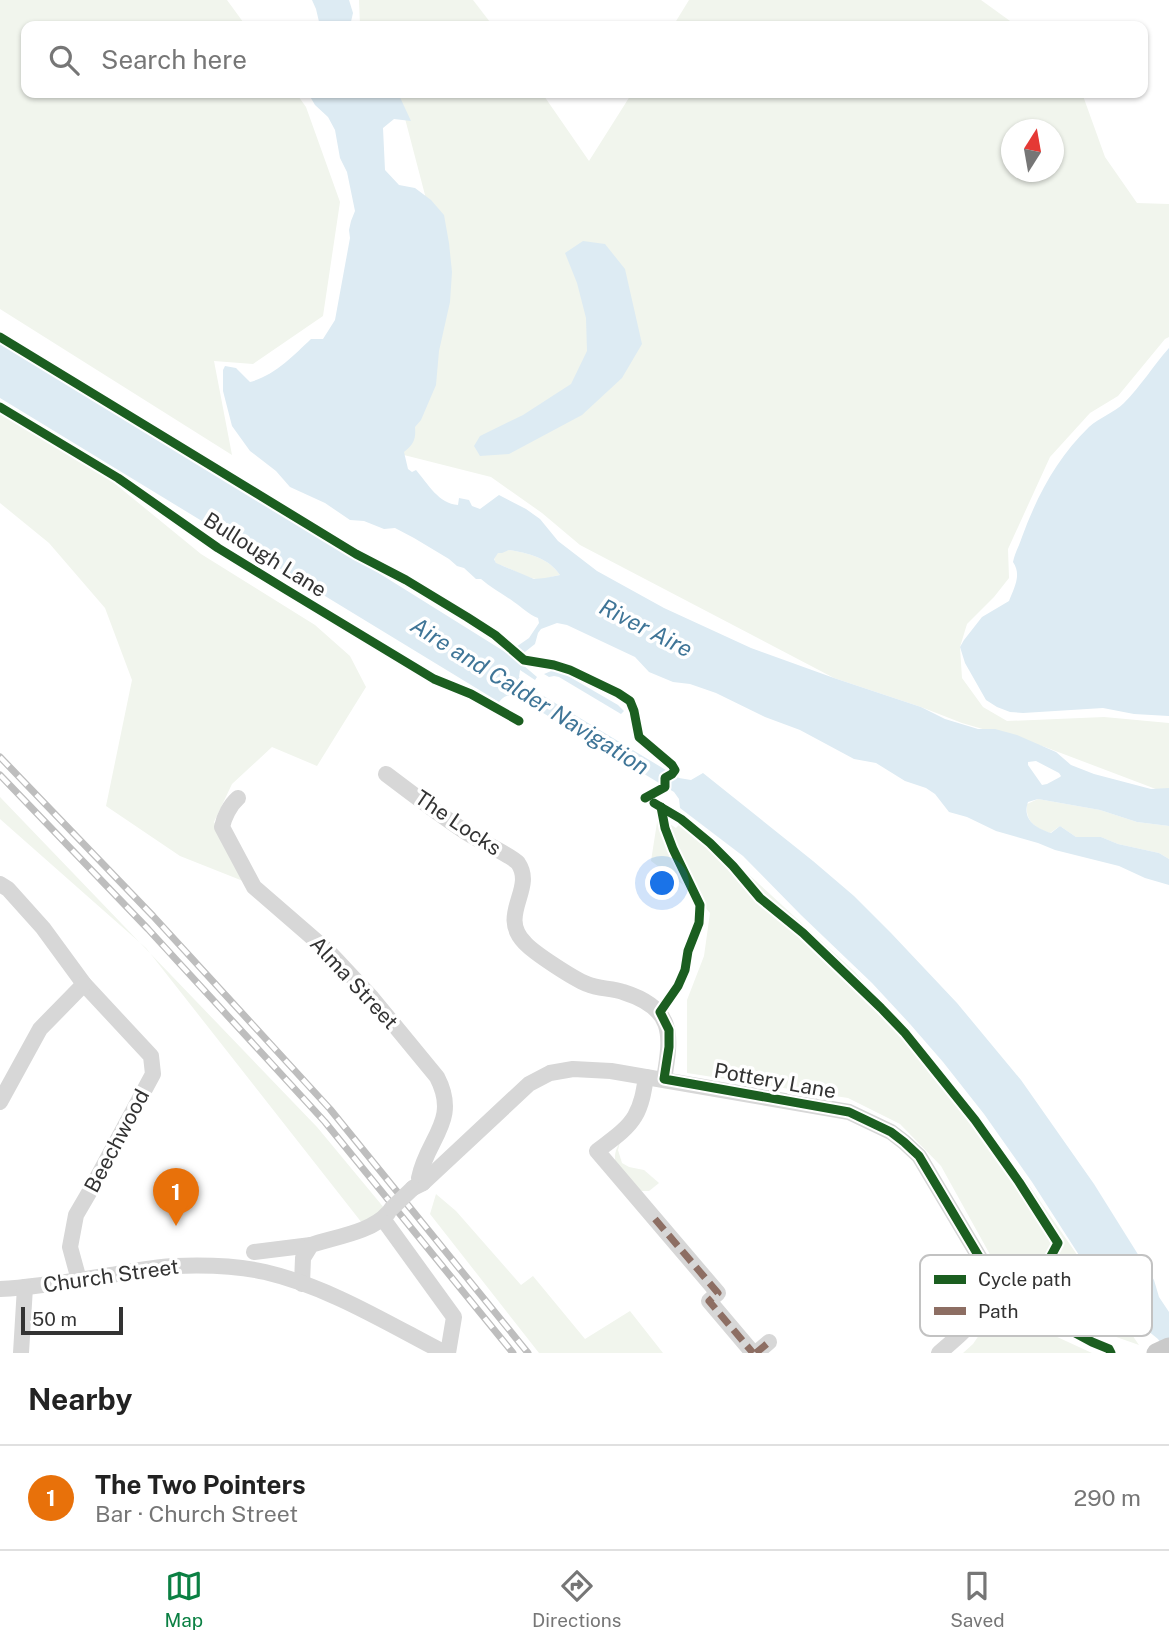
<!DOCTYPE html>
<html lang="en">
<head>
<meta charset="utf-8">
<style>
	:root { --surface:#fff; --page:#f6f6f6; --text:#222; --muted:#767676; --line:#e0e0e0; --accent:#0b8043 }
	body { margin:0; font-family:"Public Sans",sans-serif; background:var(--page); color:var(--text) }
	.compass { position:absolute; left:1001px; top:119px; width:63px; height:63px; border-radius:50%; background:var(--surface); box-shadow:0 2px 5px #0004; rotate:11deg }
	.scale { position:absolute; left:21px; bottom:18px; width:102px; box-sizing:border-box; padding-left:7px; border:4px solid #333; border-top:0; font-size:19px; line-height:24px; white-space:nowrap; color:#333; -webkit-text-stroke:5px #fff; paint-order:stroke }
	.you { position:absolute; left:663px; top:884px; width:24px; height:24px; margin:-18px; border:5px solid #fff; border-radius:50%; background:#1a73e8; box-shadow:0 0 0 10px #1a73e833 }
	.badge { display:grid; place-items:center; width:46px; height:46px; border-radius:50%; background:var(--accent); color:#fff; font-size:23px; font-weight:700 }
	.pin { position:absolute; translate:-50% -58px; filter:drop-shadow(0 2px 4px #0008) }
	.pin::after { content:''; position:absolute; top:37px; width:24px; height:21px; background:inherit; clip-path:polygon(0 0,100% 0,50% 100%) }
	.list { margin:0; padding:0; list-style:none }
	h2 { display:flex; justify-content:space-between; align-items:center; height:91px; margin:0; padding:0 28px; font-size:30px }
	h2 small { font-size:23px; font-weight:400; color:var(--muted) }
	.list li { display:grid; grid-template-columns:46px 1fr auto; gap:21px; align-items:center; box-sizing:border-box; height:105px; padding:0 28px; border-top:2px solid var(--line) }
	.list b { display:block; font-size:26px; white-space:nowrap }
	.list p { margin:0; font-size:23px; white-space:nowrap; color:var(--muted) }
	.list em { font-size:23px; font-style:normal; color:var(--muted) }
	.icon { flex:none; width:38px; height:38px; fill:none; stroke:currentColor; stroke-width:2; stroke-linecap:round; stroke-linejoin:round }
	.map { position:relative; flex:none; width:1169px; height:1353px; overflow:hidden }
	.search { position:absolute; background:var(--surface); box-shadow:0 2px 5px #0004; left:21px; right:21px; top:21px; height:77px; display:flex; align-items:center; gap:18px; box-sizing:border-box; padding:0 24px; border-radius:14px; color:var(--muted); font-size:26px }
	.sheet { height:196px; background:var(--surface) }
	nav { display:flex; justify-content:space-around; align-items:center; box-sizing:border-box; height:98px; border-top:2px solid var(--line); background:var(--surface); font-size:19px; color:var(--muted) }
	nav a { display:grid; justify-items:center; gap:4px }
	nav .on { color:var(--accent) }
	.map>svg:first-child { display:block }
	.green { fill:#f1f5ed; fill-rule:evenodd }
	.water { fill:#ddebf3; fill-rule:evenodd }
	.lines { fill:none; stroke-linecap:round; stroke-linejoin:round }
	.minor { stroke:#d7d7d7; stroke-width:16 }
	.major { stroke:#cacaca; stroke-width:19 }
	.rail-casing { stroke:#bebebe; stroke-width:7 }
	.rail { stroke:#fff; stroke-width:4.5; stroke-dasharray:13; stroke-linecap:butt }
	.minor-bridge { stroke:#d7d7d7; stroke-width:16 }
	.quiet { stroke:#8d6e63; stroke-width:7; stroke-dasharray:14 7; stroke-linecap:butt }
	.cycleway-casing { stroke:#fff; stroke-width:13 }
	.cycleway { stroke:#1b5e20; stroke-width:9 }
	.labels { text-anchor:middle; stroke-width:7; stroke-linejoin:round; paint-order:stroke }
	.street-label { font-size:21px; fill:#333; stroke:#fff }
	.water-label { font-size:23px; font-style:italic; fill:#3f7597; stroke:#fff }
	.key { fill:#fff; stroke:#c2c2c2; stroke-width:2 }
	.key-label { font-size:19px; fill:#333 }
</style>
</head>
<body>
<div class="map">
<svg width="1169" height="1353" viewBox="0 0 1169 1353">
	<rect width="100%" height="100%" fill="#fff"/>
	<g class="green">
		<polygon points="0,0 227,0 246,26 26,26 26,93 296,93 306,107 340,202 323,316 253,364 214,361 232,455 0,309"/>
		<polygon points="359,0 473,0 493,26 360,26"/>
		<polygon points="689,0 981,0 1017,26 673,26"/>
		<path d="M394,93H542L589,161L632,93H1082L1105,157L1137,203L1169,204V337L1165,339L1118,396L1090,413L1050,457L1008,549L1009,578L994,597L967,624L960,647L962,678L983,707L1007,721L1104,717L1169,723V794L1045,747L962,723L921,707L834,678L580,545L542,513L491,477L396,453L433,267L425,195L402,107ZM1012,130H1054V172H1012Z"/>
		<polygon points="0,406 44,437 108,478 201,554 315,625 350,656 366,687 317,766 272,747 232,784 214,822 244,871 243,881 180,856 106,806 132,680 105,608 49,543 0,503"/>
		<path d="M509,550C528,553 549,558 560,575C552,576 544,580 536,579C522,577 510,567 496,564L494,558C496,551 502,552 509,550Z"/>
		<polygon points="0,797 317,1127 385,1209 362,1223 146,948 0,819"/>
		<path d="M1038,799L1100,810L1137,822L1169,826V859L1159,853L1118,844L1101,837H1076L1060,826L1050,833C1035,828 1025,821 1027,804Z"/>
		<polygon points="658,816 676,828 686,817 855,972 966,1101 1025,1179 1139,1345 1085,1326 1014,1285 993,1260 941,1166 900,1124 848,1098 687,1073 687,1000 704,956 710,913 689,889 651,861"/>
		<path d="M620,1142L618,1150L622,1163L629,1167L644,1170L659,1183L649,1191H638C624,1174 606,1165 620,1142Z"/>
		<polygon points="436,1194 456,1211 521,1285 533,1276 585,1339 630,1311 663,1353 539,1353 430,1214"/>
		<polygon points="1003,1300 1042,1330 1092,1353 963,1353 973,1344"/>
	</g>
	<g class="water">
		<polygon points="312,0 349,0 353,13 350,26 320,26 316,9"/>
		<path d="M308,93H398L411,121L394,119L383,128L385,170L399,185L415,188L431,200L444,215L449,243L452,272L450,302L439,351L436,385L421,420L415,427C416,439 414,444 404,452L408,469L412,472L416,470C428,484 439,504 458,505L459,498L469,500L472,506L480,509L499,495L526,509L540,519L558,541L597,571L664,608L751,648L834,678L921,707L945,719L978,729H995L1017,735L1056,752L1071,765L1094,774L1151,789L1169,788V826L1137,822L1100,810L1038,799L1028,802C1022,819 1035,828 1051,833L1060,826L1076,837H1101L1118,844L1159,853L1169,859V885L1145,878L1119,866L1055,850L1038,843L996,831L967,817L949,812L935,794L926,788L905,781L876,763L854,759L800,730L765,717L716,693L690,684L673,682L649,672L635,657L567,625L557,623L541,629L538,633L535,644L516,659L537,677L535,680L520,670L519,677L527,686L679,778L691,780L703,773L813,861L854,896L891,933L957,1003L1021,1080L1094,1184L1154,1280L1159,1297L1169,1312V1353H1167L1158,1339L1106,1297L1032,1182L984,1114L943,1062L910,1024L872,983L801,915L743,856L680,808L679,799L674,792L515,696C508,694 504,696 499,702L0,398V344L369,567L510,655L516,647L529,638L539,623L538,618C528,614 523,608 514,602C503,594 491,588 481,579H476L464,568L457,566L449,559L414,538L395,528L384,529L364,521L350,520L325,503L290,487L276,471L250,451L232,426L223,391V370L225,366L236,368L250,382C274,376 294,355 311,339H323L335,320L350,238L349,230L351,221L355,211L347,172L340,158L335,130L328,117L315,105ZM509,550C528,553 549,558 560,575L545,578L534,579L496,563L494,559L498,553H502ZM1036,761L1059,773L1061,776L1060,777L1047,784L1042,785L1028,765V762Z"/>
		<polygon points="583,241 605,244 625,269 642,344 622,378 582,415 509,454 480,456 474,446 480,436 523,415 571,384 587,351 586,318 577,283 565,253"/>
		<path d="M1169,348V716L1134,714L1103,708L1023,713L1010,712L997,707L986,700L965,663L960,647L964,640L982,617L1009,601C1014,588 1022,575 1013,562C1015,553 1019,546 1022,537C1037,496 1057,458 1089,427C1100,417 1114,413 1124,403C1141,386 1153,366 1169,348Z"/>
		<polygon points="556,669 618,705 624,711 621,714 559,677 554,676 549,677 544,674"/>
	</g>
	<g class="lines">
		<g class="minor">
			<path d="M386,774C414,795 442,817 472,836C482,842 512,856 518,863C536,889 497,915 525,943C534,953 574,979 587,984C598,989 612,988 623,992C674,1008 672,1033 664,1079"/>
			<path d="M238,798C230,805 224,817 222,827L254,887L329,952L372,998L437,1077C460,1121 427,1138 419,1178L423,1183"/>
			<polyline points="0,884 8,889 43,928 84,984 151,1056 153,1074 90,1191 76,1215 70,1247 79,1280"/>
			<path d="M646,1077C644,1090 642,1104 635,1116C627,1130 610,1141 597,1151L718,1293L709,1301L753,1353"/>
			<polyline points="0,1102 40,1029 84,984"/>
			<polyline points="413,1188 423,1183 529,1084 550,1073 573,1069 611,1071 849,1112 891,1132 904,1142 919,1156 987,1270 1009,1290 1042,1315"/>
			<polyline points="383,1219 454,1317 448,1353"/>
			<polyline points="254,1252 311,1245"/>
			<path d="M302,1284L303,1258L311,1245C335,1237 372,1232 388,1213"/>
			<path d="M0,1289C37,1287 74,1281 111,1275C133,1271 153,1267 175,1266C202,1265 239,1266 265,1272C329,1287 387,1323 445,1353"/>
			<polyline points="21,1353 25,1287"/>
			<polyline points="756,1353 769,1342"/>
			<path d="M939,1353C971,1326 986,1314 987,1270"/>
		</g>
		<polyline class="major" points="1156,1353 1169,1347"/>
		<g class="rail-casing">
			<g id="rail">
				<polyline points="0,757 153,916 330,1109 528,1353"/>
				<polyline points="0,775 148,929 325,1122 513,1353"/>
			</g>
		</g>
		<use href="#rail" class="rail"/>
		<polyline class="minor-bridge" points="391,1209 413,1188"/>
		<g class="quiet">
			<polyline points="529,705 530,696 537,692"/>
			<polyline points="655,1219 718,1293 709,1301 753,1353"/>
			<polyline points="756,1353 769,1342"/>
		</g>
		<g class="cycleway-casing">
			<g id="cycleway">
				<polyline points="0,337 356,554 406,580 467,617 495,635 524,660 554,665 570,670 618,693 630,701 634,711 639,737 672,765 675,770 672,774 665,778 665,787 645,798"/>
				<polyline points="0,407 118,478 218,548 285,589 434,679 471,694 519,721"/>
				<polyline points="654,803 681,819 710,843 733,866 760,898 803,933 881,1008 905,1033 975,1120 1019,1182 1058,1243 1051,1256 1046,1279 1029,1305"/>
				<polyline points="661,807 665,828 673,849 700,905 699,923 688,951 685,970 678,986 660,1012 669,1030 669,1047 664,1079 849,1112 891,1132 904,1142 919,1156 987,1270 1009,1290 1042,1315 1092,1342 1109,1349 1111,1353"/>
			</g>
		</g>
		<use href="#cycleway" class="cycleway"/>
	</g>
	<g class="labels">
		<g class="street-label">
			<text transform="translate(265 555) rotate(32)" y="7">Bullough Lane</text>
			<text transform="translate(458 823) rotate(34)" y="7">The Locks</text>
			<text transform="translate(354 983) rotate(47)" y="7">Alma Street</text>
			<text transform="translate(775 1081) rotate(10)" y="7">Pottery Lane</text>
			<text transform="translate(117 1141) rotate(-62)" y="7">Beechwood</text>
			<text transform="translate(111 1276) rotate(-8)" y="7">Church Street</text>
		</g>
		<g class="water-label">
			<text transform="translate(646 628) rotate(27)" y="8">River Aire</text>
			<text transform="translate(530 696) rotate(32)" y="8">Aire and Calder Navigation</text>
		</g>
	</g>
	<rect x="920" y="1255" width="232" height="81" rx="10" class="key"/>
	<rect x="934" y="1275" width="32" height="9" fill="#1b5e20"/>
	<rect x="934" y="1307" width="32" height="8" fill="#8d6e63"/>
	<g class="key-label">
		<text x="978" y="1286">Cycle path</text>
		<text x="978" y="1318">Path</text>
	</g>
</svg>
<svg class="compass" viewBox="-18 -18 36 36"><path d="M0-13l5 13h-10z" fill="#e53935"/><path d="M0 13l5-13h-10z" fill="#767676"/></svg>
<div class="scale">50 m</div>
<div class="you"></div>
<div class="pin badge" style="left:176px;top:1226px;background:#e8710a">1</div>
<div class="search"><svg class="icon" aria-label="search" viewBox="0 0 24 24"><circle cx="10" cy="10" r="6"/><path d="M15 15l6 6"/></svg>Search here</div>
</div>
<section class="sheet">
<h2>Nearby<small></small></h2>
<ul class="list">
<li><span class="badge" style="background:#e8710a">1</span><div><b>The Two Pointers</b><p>Bar · Church Street</p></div><em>290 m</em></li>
</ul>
</section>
<nav>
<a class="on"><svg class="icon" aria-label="map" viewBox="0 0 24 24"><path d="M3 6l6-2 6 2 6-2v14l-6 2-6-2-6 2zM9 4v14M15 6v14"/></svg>Map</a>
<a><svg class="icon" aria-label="directions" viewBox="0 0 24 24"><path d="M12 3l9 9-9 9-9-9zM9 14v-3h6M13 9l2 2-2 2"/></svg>Directions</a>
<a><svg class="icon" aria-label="saved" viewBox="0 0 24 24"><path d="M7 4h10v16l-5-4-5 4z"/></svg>Saved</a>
</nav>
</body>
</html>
